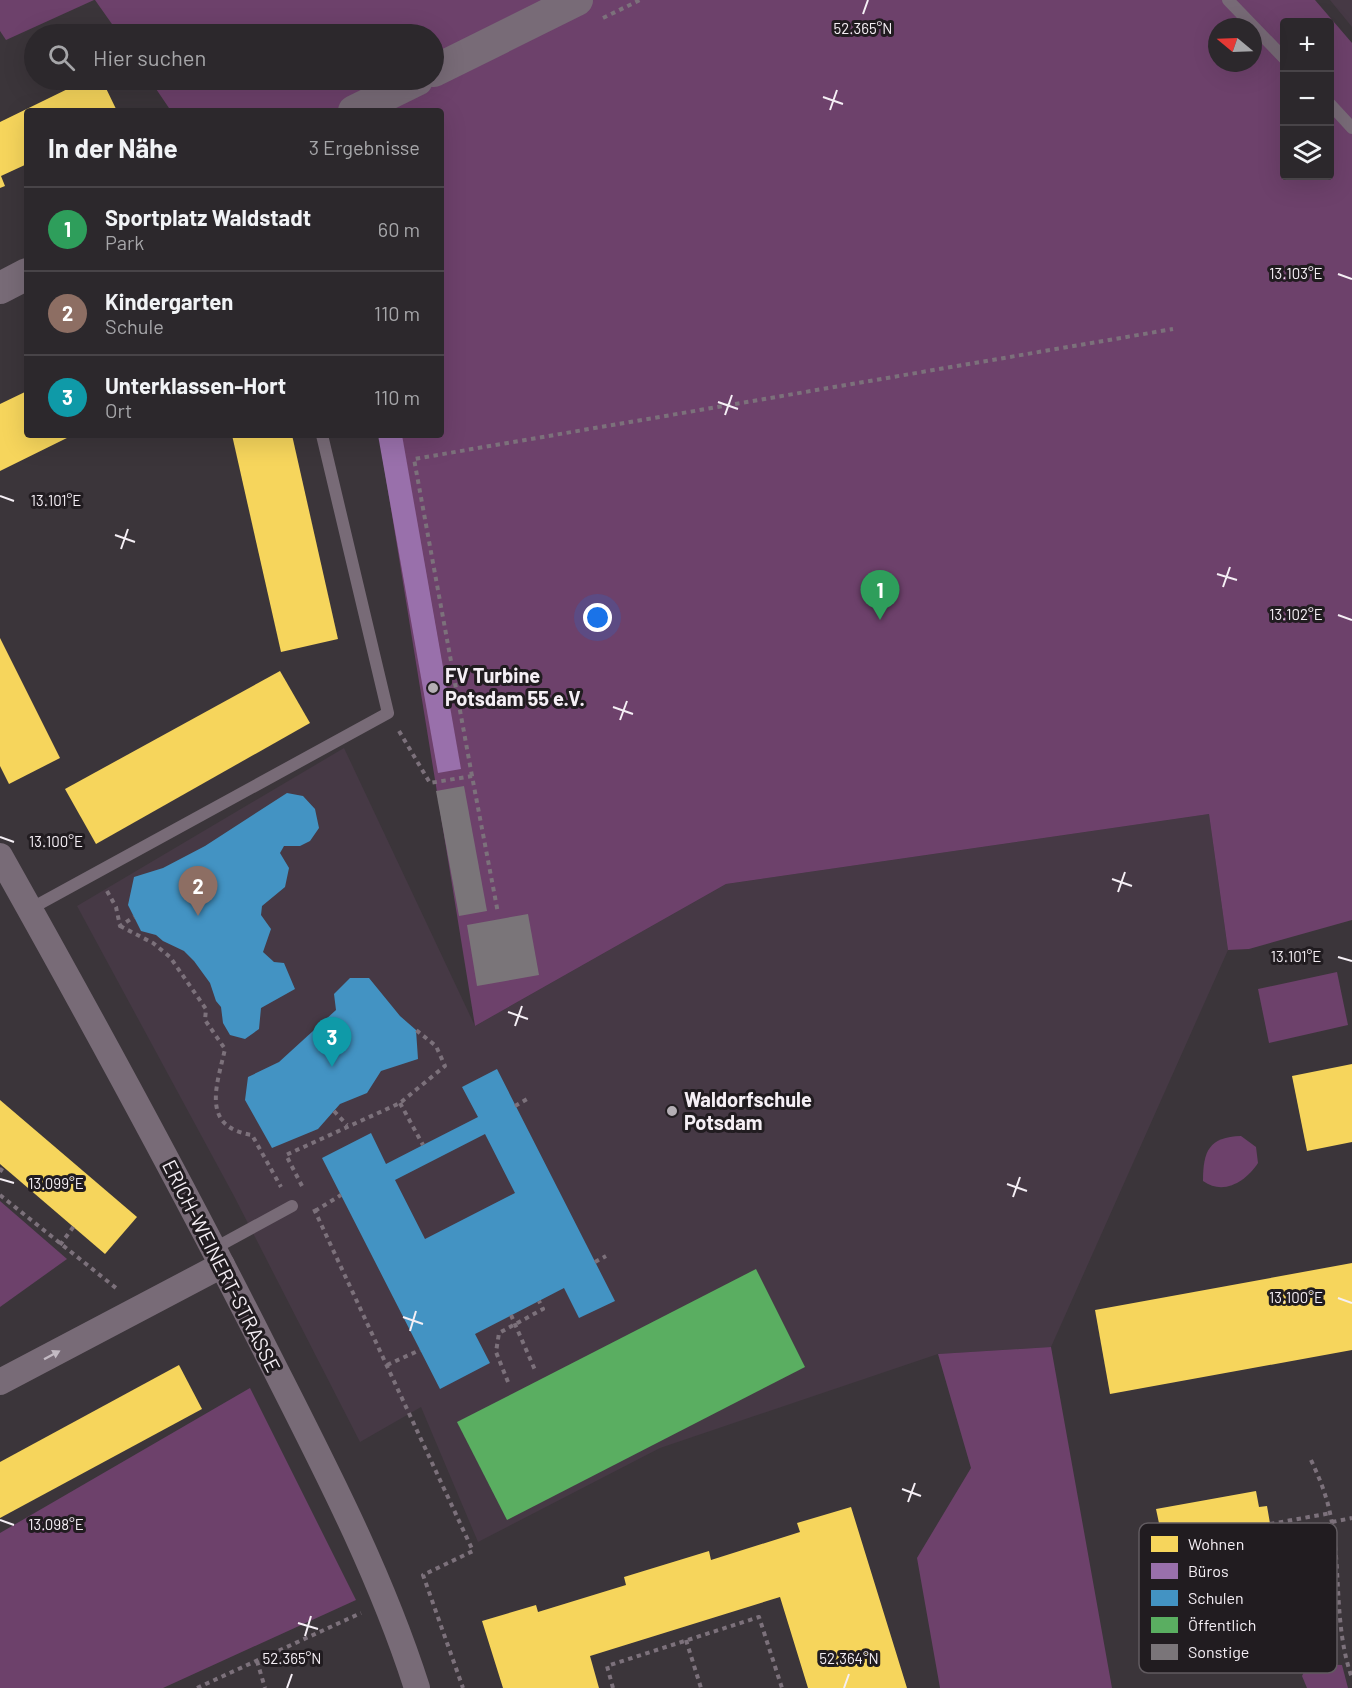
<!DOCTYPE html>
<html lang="de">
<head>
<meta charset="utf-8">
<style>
	:root { --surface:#2c282c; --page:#343034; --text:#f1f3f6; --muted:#a6a6a9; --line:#484448; --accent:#b4aeb4 }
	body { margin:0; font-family:Barlow,sans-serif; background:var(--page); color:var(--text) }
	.controls { position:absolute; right:18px; top:18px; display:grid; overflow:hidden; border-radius:6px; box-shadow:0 6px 24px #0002 }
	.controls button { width:54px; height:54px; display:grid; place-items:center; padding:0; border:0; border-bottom:2px solid var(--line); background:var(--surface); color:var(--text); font:30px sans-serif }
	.compass { position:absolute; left:1208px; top:18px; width:54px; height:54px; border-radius:50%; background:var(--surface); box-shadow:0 6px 24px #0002; rotate:289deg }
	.you { position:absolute; left:598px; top:618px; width:21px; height:21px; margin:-15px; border:4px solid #fff; border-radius:50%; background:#1a73e8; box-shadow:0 0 0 9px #1a73e833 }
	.badge { display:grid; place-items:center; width:39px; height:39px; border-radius:50%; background:var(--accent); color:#fff; font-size:20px; font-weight:700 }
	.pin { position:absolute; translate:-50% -50px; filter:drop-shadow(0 2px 3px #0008) }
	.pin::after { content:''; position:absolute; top:32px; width:21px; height:18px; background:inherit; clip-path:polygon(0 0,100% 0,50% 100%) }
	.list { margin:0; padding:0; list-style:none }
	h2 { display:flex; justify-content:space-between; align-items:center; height:78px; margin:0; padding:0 24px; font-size:26px }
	h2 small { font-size:20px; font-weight:400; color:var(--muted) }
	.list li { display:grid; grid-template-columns:39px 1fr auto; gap:18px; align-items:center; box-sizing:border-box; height:84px; padding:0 24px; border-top:2px solid var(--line) }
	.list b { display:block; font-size:22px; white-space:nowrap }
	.list p { margin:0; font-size:20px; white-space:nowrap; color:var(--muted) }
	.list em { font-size:20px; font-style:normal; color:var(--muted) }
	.icon { flex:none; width:33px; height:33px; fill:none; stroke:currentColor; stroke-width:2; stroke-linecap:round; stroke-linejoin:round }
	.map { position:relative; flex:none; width:1352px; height:1688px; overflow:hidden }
	.search { position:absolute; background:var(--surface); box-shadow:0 6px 24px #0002; left:24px; top:24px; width:420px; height:66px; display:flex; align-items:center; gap:15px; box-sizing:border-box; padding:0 21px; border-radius:33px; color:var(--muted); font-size:22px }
	.panel { position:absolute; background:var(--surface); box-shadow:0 6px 24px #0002; left:24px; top:108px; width:420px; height:330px; border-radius:6px }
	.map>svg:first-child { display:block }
	.built { fill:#463945 }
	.green { fill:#6d416b; fill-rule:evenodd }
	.homes { fill:#f6d55c }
	.offices { fill:#9970ab }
	.schools { fill:#4393c3; fill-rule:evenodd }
	.public { fill:#5aae61 }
	.building { fill:#7a7579 }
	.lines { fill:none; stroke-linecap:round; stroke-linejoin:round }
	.path { stroke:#7c717b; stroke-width:4; stroke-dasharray:4.5 4.5; stroke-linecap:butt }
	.service { stroke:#786b77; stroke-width:12 }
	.minor { stroke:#786b77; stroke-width:26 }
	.tertiary { stroke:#786b77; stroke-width:32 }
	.oneway { fill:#c3bac3 }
	.ticks { fill:none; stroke:#f5eff5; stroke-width:2 }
	.poi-dot { fill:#b4aeb4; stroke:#211c20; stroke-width:2 }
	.labels { text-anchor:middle; stroke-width:6; stroke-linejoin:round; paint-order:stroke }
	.poi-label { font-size:20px; font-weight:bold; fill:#f5eff5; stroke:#211c20; text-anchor:start }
	.street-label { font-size:20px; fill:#f5eff5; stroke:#211c20 }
	.key { fill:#211c20; stroke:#615b60; stroke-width:1.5 }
	.key-label { font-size:16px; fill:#f5eff5 }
	.ticks-label { font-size:15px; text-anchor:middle; fill:#f5eff5; stroke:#211c20; stroke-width:6; stroke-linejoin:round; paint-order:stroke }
</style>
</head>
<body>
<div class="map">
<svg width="1352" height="1688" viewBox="0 0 1352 1688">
	<rect width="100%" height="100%" fill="#3b353a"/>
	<g class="built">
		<polygon points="1330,0 1352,0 1352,27"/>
		<polygon points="344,748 475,1026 726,884 1209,814 1228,950 1051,1347 938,1354 660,1448 478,1542 421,1407 360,1442 234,1196 77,906"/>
	</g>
	<g class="green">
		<polygon points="0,0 94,0 6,40 0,31"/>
		<path d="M95,0H1315L1352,43V920L1249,949L1228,950L1209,814L726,884L475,1026L379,435H441V111H171L150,80H434V34H119ZM1284,22H1330V176H1284ZM1217,27H1253V63H1217Z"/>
		<polygon points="1337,972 1348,1025 1269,1043 1258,989"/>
		<path d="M1241,1136L1256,1147L1258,1163C1246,1181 1224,1196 1203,1181C1203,1151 1209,1137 1241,1136Z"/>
		<polygon points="0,1201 67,1259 0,1307"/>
		<polygon points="1051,1347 1112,1688 940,1688 917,1558 971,1468 938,1354"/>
		<polygon points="250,1388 356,1600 163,1688 0,1688 0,1533"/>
		<polygon points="1315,1664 1342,1665 1348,1688 1307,1688 1302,1676 1304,1672"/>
	</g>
	<g class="homes">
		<polygon points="86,80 102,80 117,111 27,111 27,164 1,176 5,186 0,188 0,122"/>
		<polygon points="27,391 27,435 73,435 0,471 0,404"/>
		<polygon points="232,435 292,435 338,639 281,652"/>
		<polygon points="0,638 60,758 9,784 0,766"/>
		<polygon points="280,671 310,723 96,844 65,789"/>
		<polygon points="1352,1064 1352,1142 1307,1151 1292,1076"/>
		<polygon points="0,1100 137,1217 105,1254 0,1164"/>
		<polygon points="1352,1263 1352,1350 1110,1394 1095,1310"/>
		<polygon points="179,1365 202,1409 0,1518 0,1462"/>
		<polygon points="1256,1491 1259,1507 1267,1506 1278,1570 1260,1573 1260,1581 1227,1589 1226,1584 1210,1587 1211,1591 1198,1594 1197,1592 1184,1594 1182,1587 1163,1590 1153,1529 1160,1528 1156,1509"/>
		<polygon points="851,1507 907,1688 808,1688 780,1597 590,1656 599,1688 503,1688 482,1621 536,1605 538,1612 626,1585 624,1577 709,1551 711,1560 800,1532 797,1523"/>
	</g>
	<polygon class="offices" points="378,435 402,435 461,769 438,773"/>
	<g class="schools">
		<polygon points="287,793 303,796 315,809 319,828 310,841 300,846 284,846 280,853 289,868 285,887 262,906 261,915 271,929 263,952 274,962 284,963 295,989 261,1008 259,1029 245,1039 230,1035 223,1023 221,1007 216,1001 210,983 194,961 184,951 163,941 156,935 141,931 128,905 134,877 163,868 205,846"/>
		<polygon points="350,978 369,978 400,1016 416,1030 418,1059 381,1071 367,1093 340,1104 318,1129 272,1148 245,1100 248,1077 279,1062 336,1010 334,994"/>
		<path d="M497,1069L615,1301L579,1318L564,1288L475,1334L490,1363L440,1389L322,1158L371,1133L386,1164L423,1145L478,1117L462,1087ZM485,1134L515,1193L425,1239L395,1180Z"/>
	</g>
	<polygon class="public" points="756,1269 805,1367 507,1520 457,1422"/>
	<g class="building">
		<polygon points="464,786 487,911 459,916 436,791"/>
		<polygon points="528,914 539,975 477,986 467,925"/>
	</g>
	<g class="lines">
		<g class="path">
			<polyline points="603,18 640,0"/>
			<polyline points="399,731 430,783 472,776 498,913"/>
			<polyline points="472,776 414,459 1173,329"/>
			<polyline points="107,891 116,907 120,926 134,917"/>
			<path d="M120,926L153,943L170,957L206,1009L205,1020L225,1049C217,1085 200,1127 252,1135L281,1187"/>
			<polyline points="400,1103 423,1145"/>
			<polyline points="515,1106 529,1098"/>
			<polyline points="334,1111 347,1125"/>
			<polyline points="0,1172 3,1167"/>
			<polyline points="302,1186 286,1155 400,1103 445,1066 436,1046 416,1030"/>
			<polyline points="0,1195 116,1288"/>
			<polyline points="314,1209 473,1551 423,1575 463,1688"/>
			<polyline points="315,1211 341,1195"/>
			<polyline points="60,1245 74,1226"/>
			<polyline points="595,1262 606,1256"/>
			<polyline points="511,1315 535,1370"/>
			<polyline points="387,1365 420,1350"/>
			<polyline points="508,1382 496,1352 499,1333 543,1309 539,1301"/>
			<path d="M1311,1460C1319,1477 1326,1494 1330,1513C1342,1567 1333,1625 1352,1678"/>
			<polyline points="1332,1522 1352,1518"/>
			<polyline points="1270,1524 1331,1513"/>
			<polyline points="686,1640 701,1688"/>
			<polyline points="257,1661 265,1688"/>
			<polyline points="197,1688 361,1613"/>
			<polyline points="613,1688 607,1666 759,1617 782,1688"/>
		</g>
		<g class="service">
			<polyline points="1228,0 1284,58"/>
			<polyline points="1330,104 1352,128"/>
			<polyline points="30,909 388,713 322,435"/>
			<polyline points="215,1248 292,1206"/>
		</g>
		<g class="minor">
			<path d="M0,856C91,1018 180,1181 264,1347C320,1458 379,1569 417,1688"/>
			<polyline points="0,1382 222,1265"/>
		</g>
		<g class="tertiary">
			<polyline points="434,71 577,0"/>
			<polyline points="354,111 417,80"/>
			<polyline points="0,288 27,274"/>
		</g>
	</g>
	<defs><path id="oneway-solid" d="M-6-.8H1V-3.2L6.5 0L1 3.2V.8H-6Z" transform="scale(1.5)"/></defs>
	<use class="oneway" href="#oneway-solid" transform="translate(52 1355) rotate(-28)"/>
	<path class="ticks" d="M863,14L868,0M823,97L843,104M830,110L837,90M1338,274L1352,279M718,402L738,409M725,415L732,395M0,496L14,501M115,535L135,542M121,549L128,529M1217,574L1237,580M1223,587L1230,567M1338,615L1352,620M613,707L633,714M620,720L627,701M0,837L14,842M1112,879L1132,886M1118,892L1125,872M1338,957L1352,961M508,1012L528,1019M515,1026L522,1006M0,1179L14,1183M1007,1184L1027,1191M1013,1197L1020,1177M1338,1298L1352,1303M403,1317L423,1324M410,1331L416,1311M902,1489L921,1496M908,1502L915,1483M0,1520L14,1525M298,1623L318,1629M305,1636L311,1616M287,1688L292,1674M844,1688L849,1674"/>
	<g class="poi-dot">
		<circle cx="433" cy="688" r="6"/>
		<circle cx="672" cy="1111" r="6"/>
	</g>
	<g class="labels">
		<g class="poi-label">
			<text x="445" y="683">FV Turbine<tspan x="445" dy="23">Potsdam 55 e.V.</tspan></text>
			<text x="684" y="1107">Waldorfschule<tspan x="684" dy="23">Potsdam</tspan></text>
		</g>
		<g class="street-label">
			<text transform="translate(221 1266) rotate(63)" y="7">ERICH-WEINERT-STRASSE</text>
		</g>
	</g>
	<rect x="1139" y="1523" width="198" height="150" rx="9" class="key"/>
	<rect x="1151" y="1536" width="27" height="16" fill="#f6d55c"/>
	<rect x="1151" y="1563" width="27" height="16" fill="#9970ab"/>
	<rect x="1151" y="1590" width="27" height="16" fill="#4393c3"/>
	<rect x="1151" y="1617" width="27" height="16" fill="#5aae61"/>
	<rect x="1151" y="1644" width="27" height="16" fill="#7a7579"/>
	<g class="key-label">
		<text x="1188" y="1550">Wohnen</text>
		<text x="1188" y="1577">Büros</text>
		<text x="1188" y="1604">Schulen</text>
		<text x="1188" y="1631">Öffentlich</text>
		<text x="1188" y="1658">Sonstige</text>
	</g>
	<g class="ticks-label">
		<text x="863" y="34">52.365°N</text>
		<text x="1296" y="279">13.103°E</text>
		<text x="56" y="506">13.101°E</text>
		<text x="1296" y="620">13.102°E</text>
		<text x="56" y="847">13.100°E</text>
		<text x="1296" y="962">13.101°E</text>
		<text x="56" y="1189">13.099°E</text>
		<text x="1296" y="1303">13.100°E</text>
		<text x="56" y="1530">13.098°E</text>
		<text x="292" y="1664">52.365°N</text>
		<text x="849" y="1664">52.364°N</text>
	</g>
</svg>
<div class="controls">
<button>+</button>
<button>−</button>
<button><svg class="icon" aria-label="layers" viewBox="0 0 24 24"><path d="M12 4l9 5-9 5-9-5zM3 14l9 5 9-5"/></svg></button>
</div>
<svg class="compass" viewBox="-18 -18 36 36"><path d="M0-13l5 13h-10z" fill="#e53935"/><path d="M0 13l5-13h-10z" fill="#a6a6a9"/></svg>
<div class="you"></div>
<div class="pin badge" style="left:880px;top:620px;background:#2e9e5b">1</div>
<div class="pin badge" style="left:198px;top:916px;background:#8d6e63">2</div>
<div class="pin badge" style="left:332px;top:1067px;background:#0f9aa8">3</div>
<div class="search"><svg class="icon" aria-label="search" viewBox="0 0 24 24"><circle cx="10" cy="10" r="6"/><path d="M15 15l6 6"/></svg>Hier suchen</div>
<section class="panel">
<h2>In der Nähe<small>3 Ergebnisse</small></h2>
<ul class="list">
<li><span class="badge" style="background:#2e9e5b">1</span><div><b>Sportplatz Waldstadt</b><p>Park</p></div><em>60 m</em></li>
<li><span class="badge" style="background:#8d6e63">2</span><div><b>Kindergarten</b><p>Schule</p></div><em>110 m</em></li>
<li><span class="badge" style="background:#0f9aa8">3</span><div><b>Unterklassen-Hort</b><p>Ort</p></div><em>110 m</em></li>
</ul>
</section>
</div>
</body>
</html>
